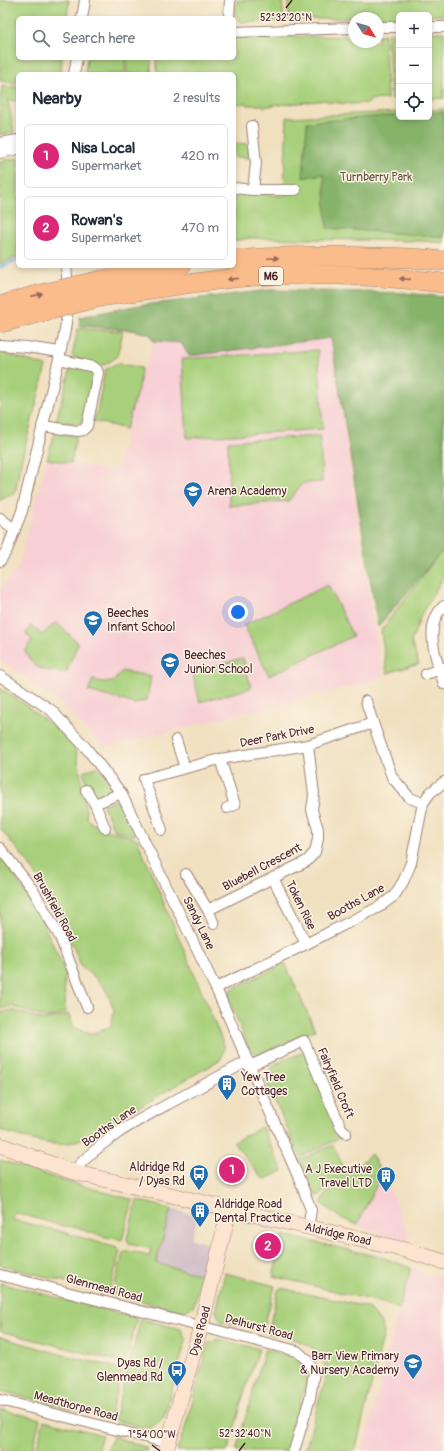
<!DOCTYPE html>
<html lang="en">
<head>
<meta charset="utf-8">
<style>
	:root { --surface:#fff; --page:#f6f6f7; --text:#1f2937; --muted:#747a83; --line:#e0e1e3; --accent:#db2777 }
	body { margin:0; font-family:Pangolin,sans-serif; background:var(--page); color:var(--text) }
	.controls { position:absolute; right:12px; top:12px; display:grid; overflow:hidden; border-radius:6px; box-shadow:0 2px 6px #0003 }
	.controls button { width:36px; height:36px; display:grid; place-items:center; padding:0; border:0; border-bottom:1px solid var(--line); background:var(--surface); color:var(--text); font:20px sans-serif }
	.compass { position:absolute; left:348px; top:12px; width:36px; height:36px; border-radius:50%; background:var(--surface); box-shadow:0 2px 6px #0003; rotate:127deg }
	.you { position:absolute; left:238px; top:612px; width:14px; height:14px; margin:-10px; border:3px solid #fff; border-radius:50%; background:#1a73e8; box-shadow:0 0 0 6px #1a73e833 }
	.badge { display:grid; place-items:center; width:26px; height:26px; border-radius:50%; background:var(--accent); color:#fff; font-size:13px; font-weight:700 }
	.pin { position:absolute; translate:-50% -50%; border:2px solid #fff; box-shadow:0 1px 4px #0006 }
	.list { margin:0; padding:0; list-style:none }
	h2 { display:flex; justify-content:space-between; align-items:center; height:52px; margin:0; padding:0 16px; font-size:17px }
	h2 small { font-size:13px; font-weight:400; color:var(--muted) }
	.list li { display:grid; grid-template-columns:26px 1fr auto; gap:12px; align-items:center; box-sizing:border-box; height:64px; margin:0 8px 8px; padding:0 8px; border:1px solid var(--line); border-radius:6px }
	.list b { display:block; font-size:15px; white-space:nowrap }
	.list p { margin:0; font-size:13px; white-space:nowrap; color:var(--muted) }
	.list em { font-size:13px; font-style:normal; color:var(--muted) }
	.icon { flex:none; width:22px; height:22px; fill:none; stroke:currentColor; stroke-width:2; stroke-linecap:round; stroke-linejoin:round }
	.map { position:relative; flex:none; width:444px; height:1451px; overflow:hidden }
	.search { position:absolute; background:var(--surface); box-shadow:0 2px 6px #0003; left:16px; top:16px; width:220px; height:44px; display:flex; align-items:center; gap:10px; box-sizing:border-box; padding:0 14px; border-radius:6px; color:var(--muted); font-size:15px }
	.panel { position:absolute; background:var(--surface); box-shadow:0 2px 6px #0003; left:16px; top:72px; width:220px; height:196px; border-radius:6px }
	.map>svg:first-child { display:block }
	.built { fill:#f7cfd4 }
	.industrial { fill:#d2bdc8 }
	.green { fill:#a8d07b; stroke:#797853 }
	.forest { fill:#86b26b; stroke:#68684b }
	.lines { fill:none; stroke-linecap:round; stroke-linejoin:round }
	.stream { stroke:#79b2ea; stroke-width:2.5 }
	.street-casing { stroke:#9d8076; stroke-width:12 }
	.secondary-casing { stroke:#9d8076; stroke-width:16 }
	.highway-casing { stroke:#9d8076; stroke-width:20 }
	.street { stroke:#fff; stroke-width:10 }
	.secondary { stroke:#fde4d1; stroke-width:15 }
	.highway { stroke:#fabc8b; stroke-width:19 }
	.highway-bridge-casing { stroke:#9d8076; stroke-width:20; stroke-linecap:butt }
	.highway-bridge { stroke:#fabc8b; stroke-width:19 }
	.oneway { fill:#996656 }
	.ticks { fill:none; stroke:#4a1f2b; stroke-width:1.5 }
	.labels { text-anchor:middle; stroke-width:3; stroke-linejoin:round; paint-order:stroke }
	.shield { fill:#fcf5e5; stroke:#7f5f63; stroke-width:1 }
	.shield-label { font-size:11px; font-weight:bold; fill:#4a1f2b }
	.park-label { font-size:12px; fill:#665443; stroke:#fcf5e5 }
	.poi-label { font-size:12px; fill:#4a1f2b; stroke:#fcf5e5; text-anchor:start }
	.street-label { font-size:12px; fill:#4a1f2b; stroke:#fcf5e5 }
	.ticks-label { font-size:10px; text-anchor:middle; fill:#4a1f2b; stroke:#fcf5e5; stroke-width:3; stroke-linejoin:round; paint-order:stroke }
</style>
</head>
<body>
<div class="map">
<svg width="444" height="1451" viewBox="0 0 444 1451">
	<rect width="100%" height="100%" fill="#fcf5e5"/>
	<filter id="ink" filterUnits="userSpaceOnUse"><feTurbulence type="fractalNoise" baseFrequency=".025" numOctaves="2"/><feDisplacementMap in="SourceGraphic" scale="8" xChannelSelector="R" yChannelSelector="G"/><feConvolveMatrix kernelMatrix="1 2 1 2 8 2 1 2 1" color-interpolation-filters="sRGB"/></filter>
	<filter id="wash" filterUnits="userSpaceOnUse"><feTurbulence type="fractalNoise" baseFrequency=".012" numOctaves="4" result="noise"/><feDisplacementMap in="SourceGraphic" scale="16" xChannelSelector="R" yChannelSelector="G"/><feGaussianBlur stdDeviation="0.9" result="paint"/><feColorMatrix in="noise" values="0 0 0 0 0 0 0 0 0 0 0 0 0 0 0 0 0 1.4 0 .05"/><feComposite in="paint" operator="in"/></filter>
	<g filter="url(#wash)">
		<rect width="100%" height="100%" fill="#f0e0c0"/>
		<g class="built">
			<polygon points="331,338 375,635 383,678 104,748 61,704 0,660 0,590 19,565 47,459 112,471 118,468 134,399 153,341 181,343 189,356"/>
			<polygon points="382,1174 396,1203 410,1239 408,1243 357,1225"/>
			<polygon points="411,1268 444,1278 444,1451 363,1451 399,1309"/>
		</g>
		<polygon class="industrial" points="171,1209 198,1216 191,1239 209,1244 201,1275 156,1263"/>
		<g class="green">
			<polygon points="0,0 69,0 67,18 18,18 18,58 62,58 61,74 18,74 18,83 0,81"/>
			<polygon points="237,0 282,0 284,21 241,22 234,14"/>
			<polygon points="288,0 444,0 444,15 429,16 399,15 399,17 289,20"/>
			<polygon points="429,32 444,32 444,98 431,99 431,101 429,101"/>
			<polygon points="399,33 399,98 391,99 388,34"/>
			<polygon points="385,34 387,99 369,100 369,103 351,104 328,102 327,100 279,105 279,104 264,107 263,105 247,105 246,103 234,104 234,74 157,74 157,58 234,58 234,37 354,36 354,42 378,42 378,35"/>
			<polygon points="87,58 125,58 125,74 85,74"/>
			<rect x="127" y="58" width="24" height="16"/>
			<polygon points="2,86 18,87 18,101 8,100 14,132 0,135 0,99"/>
			<polygon points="444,109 444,243 422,241 250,238 234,241 234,191 280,196 296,192 284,189 287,117 399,112 399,117 429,117 429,110"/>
			<polygon points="234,143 249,144 251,158 234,157"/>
			<polygon points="18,158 18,257 0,264 0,161"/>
			<polygon points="78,329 123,331 117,357 104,365 85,362 72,356"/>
			<polygon points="318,350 323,429 187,438 182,359"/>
			<path d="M0,352L46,366L19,470L16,490C14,497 5,496 0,501Z"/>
			<polygon points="117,363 141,368 140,381 126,429 93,421 97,412 105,370"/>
			<polygon points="71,367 92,370 94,374 82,421 79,424 56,421"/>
			<polygon points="57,433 76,436 71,463 47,459 54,435"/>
			<polygon points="320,436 322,482 303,483 288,501 229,506 228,441"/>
			<polygon points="444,551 444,576 422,613 411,642 419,664 387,673 381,630 440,553"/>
			<polygon points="328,585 353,636 269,676 244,625"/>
			<path d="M56,622L78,643L66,673C45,670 35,672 25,651L32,640L26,634L31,625L42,635Z"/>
			<polygon points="243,658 251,688 200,702 192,672"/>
			<polygon points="122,671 151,676 147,700 135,704 88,691 93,680 102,682 113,682"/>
			<path d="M0,688L22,702L69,739L73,744L77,754L87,818C95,831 122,832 137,839L224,1045V1049L221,1059L97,1132C86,1137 75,1143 62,1144C46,1146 16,1135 0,1130V1013L12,1010L45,1020L68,1014L75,1028L90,1034L111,1027L114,1010L108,994L104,987L93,976L82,968L66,929L52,900L29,864L0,828Z"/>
			<polygon points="98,766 116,791 97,798 91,788 87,786 83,772"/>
			<polygon points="120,798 138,833 134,835 114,830 103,805"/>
			<polygon points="0,855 11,870 32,904 42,921 59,958 66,974 64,984 66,1012 47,1018 11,1006 0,1009"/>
			<polygon points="285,963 315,1030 260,1054 253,1052 249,1049 229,999 230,991 232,989"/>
			<polygon points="306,1051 342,1137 300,1157 266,1081 273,1065"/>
			<polygon points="262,1127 283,1171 265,1179 261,1177 233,1142"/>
			<polygon points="333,1145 347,1175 371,1154 382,1174 357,1225 339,1217 321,1203 327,1193 342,1180 318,1196 310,1188 297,1161"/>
			<polygon points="0,1160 59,1179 133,1200 122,1240 105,1237 73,1227 64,1226 15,1213 13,1220 63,1232 117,1248 120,1251 109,1293 0,1265"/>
			<path d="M137,1200L171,1209L156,1263L201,1275L194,1305L184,1312L112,1294L123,1253C131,1249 141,1255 149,1256L151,1249L129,1244L127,1239Z"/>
			<polygon points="284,1235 384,1258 411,1268 399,1309 383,1303 273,1276"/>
			<polygon points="225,1273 275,1286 263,1331 222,1322 216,1312"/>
			<polygon points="0,1283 137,1318 125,1363 0,1331"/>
			<path d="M281,1288L367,1307L380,1321L384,1333L355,1451H305C310,1434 314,1417 319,1400C321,1392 326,1383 326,1373C325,1343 290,1338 268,1333L278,1290Z"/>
			<polygon points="141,1319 181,1329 186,1340 164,1417 150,1429 114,1420"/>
			<polygon points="0,1337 67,1356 107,1365 123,1370 109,1418 0,1391"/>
			<polygon points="218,1339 259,1349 239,1408 240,1409 228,1451 177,1451 186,1425 208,1344"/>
			<polygon points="265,1349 299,1359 307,1377 287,1451 236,1451"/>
			<polygon points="0,1409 40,1419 32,1451 0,1451"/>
			<polygon points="44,1420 102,1435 97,1451 36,1451"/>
			<polygon points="113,1436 145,1447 147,1451 107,1451"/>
		</g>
		<g class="forest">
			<polygon points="444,112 444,237 327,228 324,174 303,178 307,122 399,115 399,117 429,117 429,113"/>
			<polygon points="270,290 405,293 444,297 444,551 440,553 378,627 331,338 189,356 181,343 153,341 150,334 131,330 79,326 80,317 134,306"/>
		</g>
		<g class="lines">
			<polyline class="stream" points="0,267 18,260"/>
		</g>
	</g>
	<g filter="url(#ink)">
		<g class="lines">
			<g class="street-casing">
				<g id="street">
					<polyline points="82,18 85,0"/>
					<polyline points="229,18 230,0"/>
					<polyline points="378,27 399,27"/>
					<polyline points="429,27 444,27"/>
					<polyline points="234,32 354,28"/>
					<polyline points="74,74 77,58"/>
					<polyline points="252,126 256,163 253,190"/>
					<polyline points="0,143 18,140"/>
					<polyline points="0,153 18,149"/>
					<polyline points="234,188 253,190 296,190"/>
					<polyline points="0,345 26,347 60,352"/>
					<polyline points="42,426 78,431 83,430 87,426 98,373 97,370 93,367 59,359"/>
					<polyline points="0,518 15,530"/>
					<polyline points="0,561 7,550 22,511 59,359 65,330 69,297 66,266"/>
					<path d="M444,606C422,626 437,661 444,684"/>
					<polyline points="426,674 444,668"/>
					<polyline points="0,676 51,710 87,749 121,793 218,993 301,1183 311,1210 308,1228"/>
					<polyline points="366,701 373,723 392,777 410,798 423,803"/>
					<polyline points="176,740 185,768"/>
					<polyline points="220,759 235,805 227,808"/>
					<polyline points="86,790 95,804 105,828"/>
					<polyline points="95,804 121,793"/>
					<polyline points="162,830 144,779 220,759 308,745 373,723"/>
					<polyline points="0,848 33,890 60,937 87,1007"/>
					<polyline points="186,874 208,910 307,861 315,852 318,839 318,829 312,810 314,794 308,745"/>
					<polyline points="273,878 306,944"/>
					<polyline points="208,910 214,924"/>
					<polyline points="216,988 306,944 379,907 394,896 403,882 411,863 423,803 430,793 444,782"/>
					<polyline points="250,1066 304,1041 341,1128 346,1133"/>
					<path d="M73,1172C99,1141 135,1122 170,1103C196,1089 222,1075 248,1061"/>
					<polyline points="0,1275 297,1351 307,1360 314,1372 310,1398 294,1451"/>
					<polyline points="0,1400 168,1443"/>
				</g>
			</g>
			<g class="secondary-casing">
				<g id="secondary">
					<polyline points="0,1145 73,1172 405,1250 444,1262"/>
					<polyline points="166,1451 201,1326 229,1210"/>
				</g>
			</g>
			<g class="highway-casing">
				<g id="highway">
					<path d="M234,260C279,256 325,255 371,257C395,257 420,258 444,261"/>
					<polyline points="101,280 181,266"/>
					<path d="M100,297C152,289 204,280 256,276C319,272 382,276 444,283"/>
				</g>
			</g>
			<use href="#street" class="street"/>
			<use href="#secondary" class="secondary"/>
			<use href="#highway" class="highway"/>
			<g class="highway-bridge-casing">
				<g id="highway-bridge">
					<polyline points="0,306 29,297 101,280"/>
					<polyline points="0,323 100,297"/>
				</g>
			</g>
			<use href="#highway-bridge" class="highway-bridge"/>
		</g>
		<defs><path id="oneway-solid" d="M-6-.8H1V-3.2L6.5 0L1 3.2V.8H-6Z"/></defs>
		<g class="oneway">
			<use href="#oneway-solid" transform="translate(273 258) rotate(-2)"/>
			<use href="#oneway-solid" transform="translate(233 279) rotate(174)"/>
			<use href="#oneway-solid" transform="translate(405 279) rotate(-176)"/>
			<use href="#oneway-solid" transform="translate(37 295) rotate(-13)"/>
		</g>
	</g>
	<path class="ticks" d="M286,8L292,0M152,1445L160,1451M239,1451L245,1443"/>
	<defs>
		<g id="school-pin" transform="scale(1)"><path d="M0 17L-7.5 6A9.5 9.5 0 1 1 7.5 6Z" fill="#1f6fb2" stroke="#fcf5e5"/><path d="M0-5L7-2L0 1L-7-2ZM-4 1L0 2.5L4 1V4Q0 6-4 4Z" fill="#fff"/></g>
		<g id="building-pin" transform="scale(1)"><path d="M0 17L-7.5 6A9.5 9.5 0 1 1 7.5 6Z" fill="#1f6fb2" stroke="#fcf5e5"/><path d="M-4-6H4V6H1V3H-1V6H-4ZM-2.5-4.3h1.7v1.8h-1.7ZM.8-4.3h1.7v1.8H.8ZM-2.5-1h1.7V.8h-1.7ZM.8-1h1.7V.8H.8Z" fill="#fff"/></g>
		<g id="bus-pin" transform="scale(1)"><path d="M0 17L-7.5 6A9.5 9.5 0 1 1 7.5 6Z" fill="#1f6fb2" stroke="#fcf5e5"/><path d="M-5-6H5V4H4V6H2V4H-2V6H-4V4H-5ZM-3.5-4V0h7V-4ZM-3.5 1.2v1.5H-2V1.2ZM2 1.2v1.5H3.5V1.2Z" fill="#fff"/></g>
	</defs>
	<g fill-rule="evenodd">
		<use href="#school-pin" x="193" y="491"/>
		<use href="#school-pin" x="93" y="620"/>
		<use href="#school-pin" x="170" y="662"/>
		<use href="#building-pin" x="227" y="1084"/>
		<use href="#bus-pin" x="199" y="1174"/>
		<use href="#building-pin" x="386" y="1176"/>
		<use href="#building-pin" x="200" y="1211"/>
		<use href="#school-pin" x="413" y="1363"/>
		<use href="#bus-pin" x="177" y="1370"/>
	</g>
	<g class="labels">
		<rect class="shield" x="259" y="267" width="24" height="18" rx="3"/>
		<g class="shield-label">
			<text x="271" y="280">M6</text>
		</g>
		<g class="park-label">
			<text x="376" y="181">Turnberry Park</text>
		</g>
		<g class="poi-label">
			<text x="207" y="495">Arena Academy</text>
			<text x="107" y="617">Beeches<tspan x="107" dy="14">Infant School</tspan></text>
			<text x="184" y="659">Beeches<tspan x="184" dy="14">Junior School</tspan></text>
			<text x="241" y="1081">Yew Tree<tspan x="241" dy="14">Cottages</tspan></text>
			<text x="185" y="1171" text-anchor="end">Aldridge Rd<tspan x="185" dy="14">/ Dyas Rd</tspan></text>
			<text x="372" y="1173" text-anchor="end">A J Executive<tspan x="372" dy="14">Travel LTD</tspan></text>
			<text x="214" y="1208">Aldridge Road<tspan x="214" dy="14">Dental Practice</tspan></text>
			<text x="399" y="1360" text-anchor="end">Barr View Primary<tspan x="399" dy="14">&amp; Nursery Academy</tspan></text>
			<text x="163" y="1367" text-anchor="end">Dyas Rd /<tspan x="163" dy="14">Glenmead Rd</tspan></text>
		</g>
		<g class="street-label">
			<text transform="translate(277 736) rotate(-11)" y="4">Deer Park Drive</text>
			<text transform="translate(262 867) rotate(-28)" y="4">Bluebell Crescent</text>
			<text transform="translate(356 902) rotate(-29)" y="4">Booths Lane</text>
			<text transform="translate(301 905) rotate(64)" y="4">Token Rise</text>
			<text transform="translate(55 907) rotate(61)" y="4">Brushfield Road</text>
			<text transform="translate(199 923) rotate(64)" y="4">Sandy Lane</text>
			<text transform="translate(336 1083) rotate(67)" y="4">Fairyfield Croft</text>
			<text transform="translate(109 1126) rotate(-35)" y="4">Booths Lane</text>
			<text transform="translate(338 1234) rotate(13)" y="4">Aldridge Road</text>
			<text transform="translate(104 1288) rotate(15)" y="4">Glenmead Road</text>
			<text transform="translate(259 1327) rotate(15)" y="4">Delhurst Road</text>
			<text transform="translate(200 1331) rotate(-75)" y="4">Dyas Road</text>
			<text transform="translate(76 1406) rotate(15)" y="4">Meadthorpe Road</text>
		</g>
	</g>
	<g class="ticks-label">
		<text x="286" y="21">52°32'20"N</text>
		<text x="245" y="1437">52°32'40"N</text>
		<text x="152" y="1438">1°54'00"W</text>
	</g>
</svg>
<div class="controls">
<button>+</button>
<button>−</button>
<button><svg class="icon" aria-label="locate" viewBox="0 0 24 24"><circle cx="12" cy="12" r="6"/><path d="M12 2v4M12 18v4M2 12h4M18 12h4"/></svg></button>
</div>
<svg class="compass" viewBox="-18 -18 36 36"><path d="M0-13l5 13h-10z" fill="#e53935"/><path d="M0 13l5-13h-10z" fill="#747a83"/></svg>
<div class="you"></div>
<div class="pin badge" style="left:232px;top:1170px">1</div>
<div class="pin badge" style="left:268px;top:1246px">2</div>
<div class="search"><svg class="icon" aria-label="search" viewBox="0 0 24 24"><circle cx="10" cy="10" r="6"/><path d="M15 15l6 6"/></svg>Search here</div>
<section class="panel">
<h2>Nearby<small>2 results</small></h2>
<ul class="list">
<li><span class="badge">1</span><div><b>Nisa Local</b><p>Supermarket</p></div><em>420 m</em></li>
<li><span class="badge">2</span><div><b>Rowan's</b><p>Supermarket</p></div><em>470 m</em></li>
</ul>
</section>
</div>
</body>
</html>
